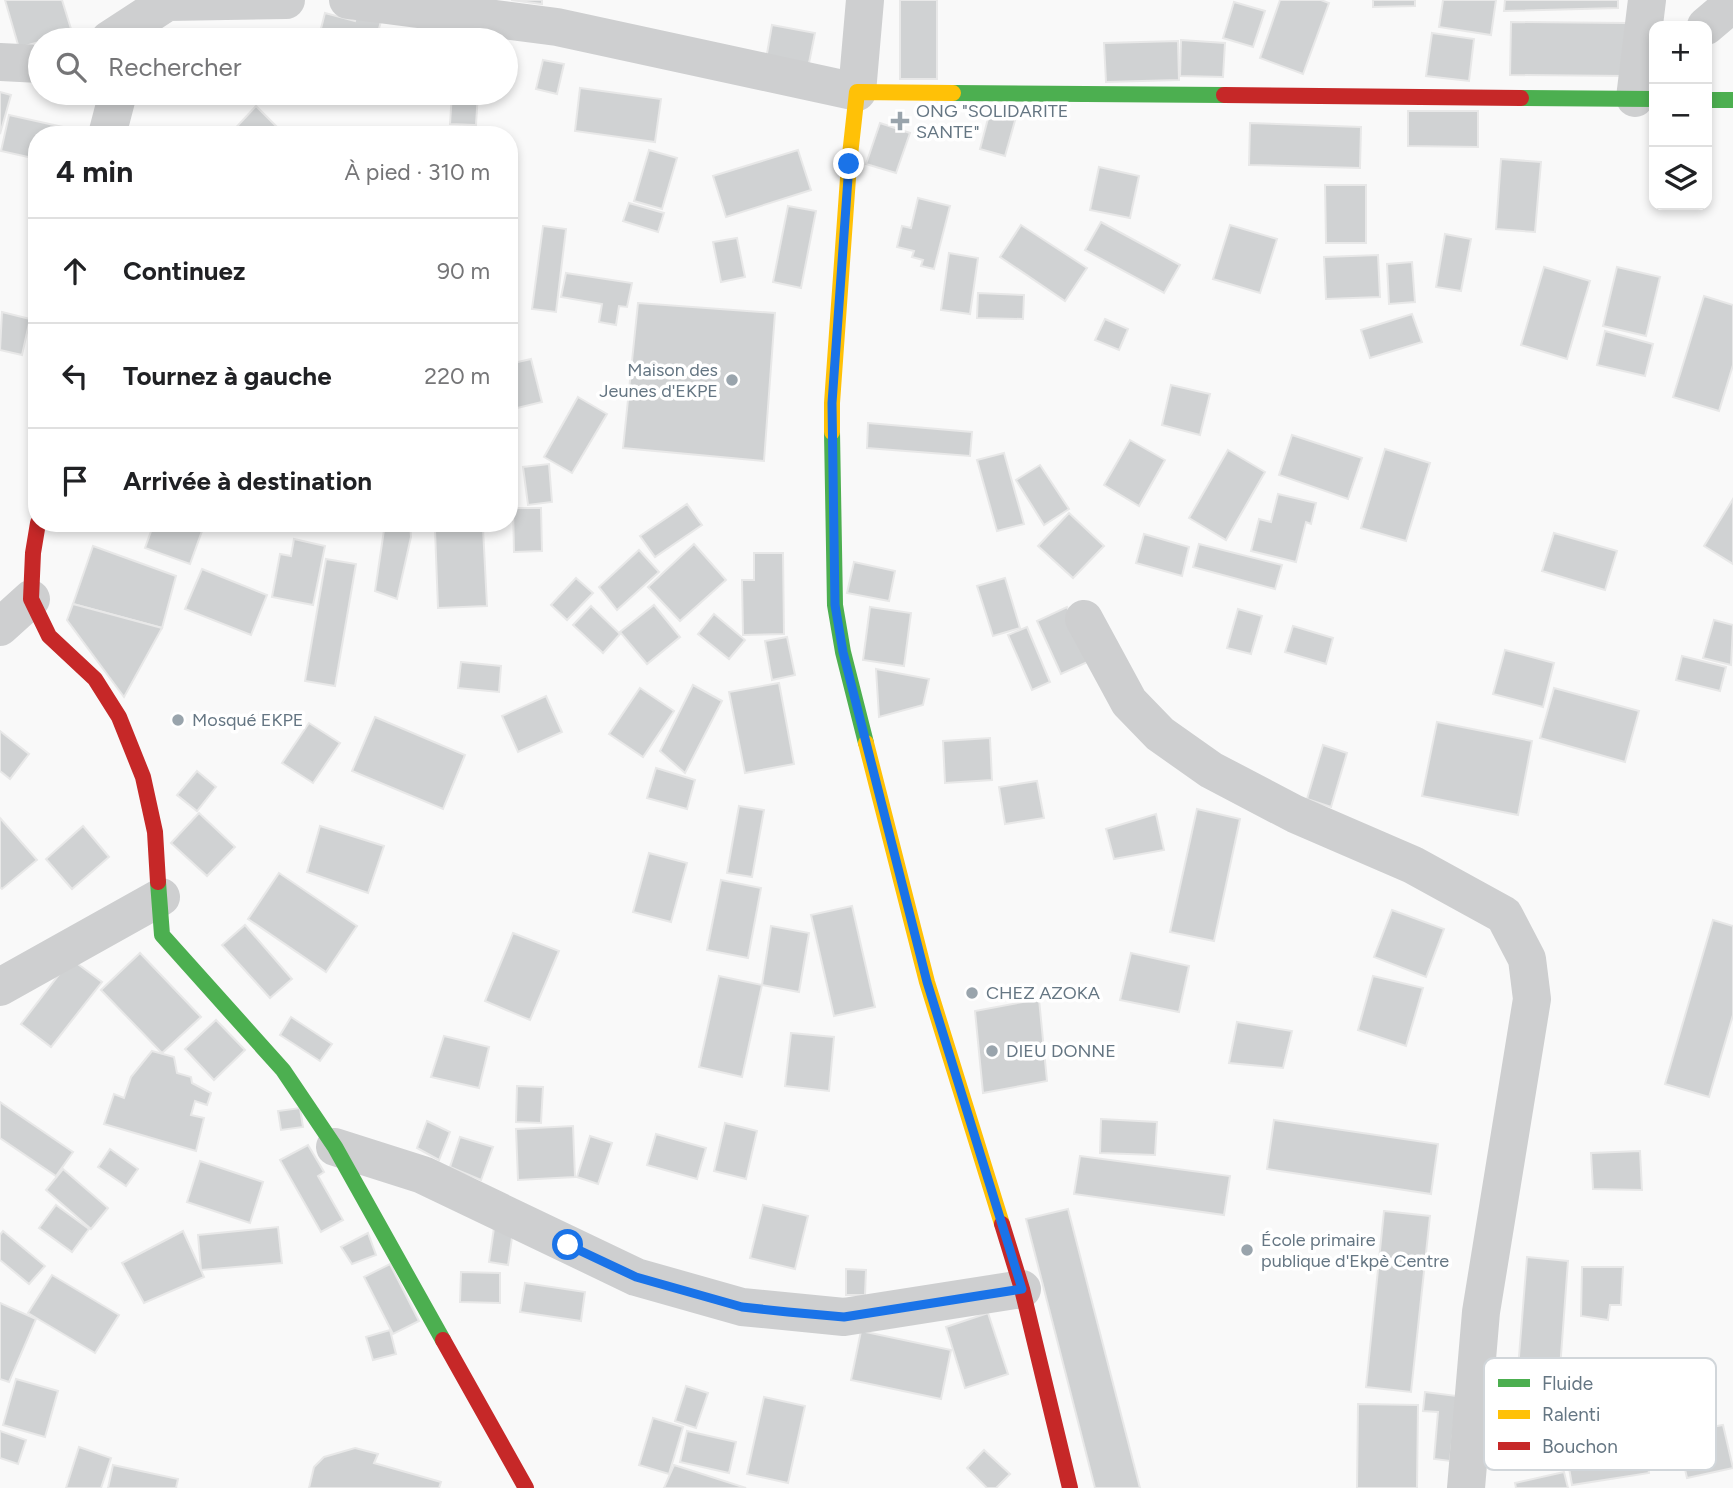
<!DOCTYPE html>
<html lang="fr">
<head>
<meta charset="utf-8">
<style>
	:root { --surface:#fff; --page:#f2f2f2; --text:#202124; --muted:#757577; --line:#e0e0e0 }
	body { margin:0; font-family:Figtree,sans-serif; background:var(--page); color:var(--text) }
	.controls { position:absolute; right:21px; top:21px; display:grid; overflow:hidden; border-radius:14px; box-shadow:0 4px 10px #0003 }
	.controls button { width:63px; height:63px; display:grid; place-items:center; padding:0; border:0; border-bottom:2px solid var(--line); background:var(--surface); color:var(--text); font:35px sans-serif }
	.stop { position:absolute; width:21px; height:21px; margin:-16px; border:5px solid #1a73e8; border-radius:50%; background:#fff }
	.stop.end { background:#1a73e8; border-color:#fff; box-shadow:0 2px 7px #0008 }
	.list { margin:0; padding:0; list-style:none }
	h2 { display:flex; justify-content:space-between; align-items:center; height:91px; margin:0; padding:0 28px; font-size:30px }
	h2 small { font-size:23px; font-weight:400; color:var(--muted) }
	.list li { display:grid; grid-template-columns:46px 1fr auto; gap:21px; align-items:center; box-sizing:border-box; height:105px; padding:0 28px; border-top:2px solid var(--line) }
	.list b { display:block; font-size:26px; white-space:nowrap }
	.list em { font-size:23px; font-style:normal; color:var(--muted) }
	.icon { flex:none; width:38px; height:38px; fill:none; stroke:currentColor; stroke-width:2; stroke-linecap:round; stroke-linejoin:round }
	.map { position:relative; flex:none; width:1733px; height:1488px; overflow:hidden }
	.search { position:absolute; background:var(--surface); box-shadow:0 4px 10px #0003; left:28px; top:28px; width:490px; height:77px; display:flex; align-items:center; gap:18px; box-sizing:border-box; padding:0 24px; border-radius:38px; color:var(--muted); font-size:26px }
	.panel { position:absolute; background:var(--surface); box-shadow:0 4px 10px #0003; left:28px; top:126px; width:490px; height:406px; border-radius:28px }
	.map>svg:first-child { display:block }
	.building { fill:#d0d2d3; stroke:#e8e8e8; stroke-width:2 }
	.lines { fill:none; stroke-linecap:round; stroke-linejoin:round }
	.street { stroke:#cecfd0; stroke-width:38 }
	.fast { stroke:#4caf50; stroke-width:16 }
	.slow { stroke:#ffc107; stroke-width:16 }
	.jam { stroke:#c62828; stroke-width:16 }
	.route { stroke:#1a73e8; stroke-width:9 }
	.poi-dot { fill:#99a4ac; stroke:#fff; stroke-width:2.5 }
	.labels { text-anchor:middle; stroke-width:7; stroke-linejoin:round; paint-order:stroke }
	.poi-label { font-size:18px; fill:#657683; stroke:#fff; text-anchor:start }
	.key { fill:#fff; stroke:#d1d6da; stroke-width:2 }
	.key-label { font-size:19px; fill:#657683 }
</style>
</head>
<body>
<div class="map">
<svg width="1733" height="1488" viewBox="0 0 1733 1488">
	<rect width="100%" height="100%" fill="#f9f9f9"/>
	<g class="building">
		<polygon points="5,0 62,0 72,32 19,48"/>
		<polygon points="511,0 542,0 542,4"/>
		<rect x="900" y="0" width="37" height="79"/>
		<polygon points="1280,0 1321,0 1329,3 1303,74 1260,58"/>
		<polygon points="1373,0 1415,0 1415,6 1373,7"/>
		<polygon points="1443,0 1496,0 1491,35 1439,27"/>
		<polygon points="1505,0 1618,0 1618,8 1504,11"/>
		<polygon points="1234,2 1265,11 1253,47 1223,38"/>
		<polygon points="358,8 383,14 377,36 371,40 318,40 325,13 355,21"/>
		<polygon points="1511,22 1626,23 1626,76 1510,75"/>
		<polygon points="772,25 815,33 807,73 765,65"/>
		<polygon points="432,27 470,36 468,40 429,40"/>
		<polygon points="197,33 233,36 232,40 196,40"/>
		<polygon points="1432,33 1474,39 1469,81 1426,76"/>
		<polygon points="1181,40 1225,43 1223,77 1180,76"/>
		<polygon points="1178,41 1179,80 1106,82 1104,43"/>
		<polygon points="543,60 564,64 557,94 536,89"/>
		<polygon points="580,88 661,99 655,142 575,131"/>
		<polygon points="0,92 11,95 0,134"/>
		<polygon points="452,93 478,93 476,125 450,124"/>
		<polygon points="256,106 282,132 280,135 229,135"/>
		<polygon points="990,111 1016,117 1005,156 980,149"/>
		<polygon points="1408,111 1478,111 1478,147 1408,146"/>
		<polygon points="9,115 63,127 61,135 37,135 37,159 1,151"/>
		<polygon points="880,123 910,133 896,173 866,164"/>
		<polygon points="1250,123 1361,127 1360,168 1249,165"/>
		<polygon points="649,150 677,158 662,209 634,201"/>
		<polygon points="798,150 811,190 726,217 713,176"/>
		<polygon points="1501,159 1541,162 1535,232 1496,229"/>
		<polygon points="1099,167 1139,176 1130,218 1090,210"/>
		<polygon points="1325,185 1366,185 1366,243 1326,243"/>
		<polygon points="918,198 950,206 934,269 921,266 923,260 912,257 914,251 897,247 902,226 911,228"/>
		<polygon points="629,203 664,213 658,232 623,221"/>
		<polygon points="788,206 816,211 801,288 773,282"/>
		<polygon points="1101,222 1180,265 1164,293 1085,250"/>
		<polygon points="1021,225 1087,268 1065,301 1000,257"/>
		<polygon points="1230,225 1277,239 1260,293 1213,279"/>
		<polygon points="543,226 566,229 556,312 532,309"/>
		<polygon points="1445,234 1471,239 1461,291 1436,287"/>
		<polygon points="737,238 745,277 721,282 713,242"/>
		<polygon points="949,253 978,258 970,314 941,310"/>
		<polygon points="1378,255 1380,297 1326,299 1324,257"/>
		<polygon points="1412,262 1415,302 1389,304 1387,264"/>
		<polygon points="1544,267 1590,281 1567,359 1521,345"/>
		<polygon points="1617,267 1660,277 1646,336 1603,326"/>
		<polygon points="566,273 632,283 627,307 619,306 616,325 599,322 602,304 561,297"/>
		<polygon points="978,293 1024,295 1023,319 977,318"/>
		<polygon points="1704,296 1733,305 1733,365 1719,411 1673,397"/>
		<polygon points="638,303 775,313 764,461 623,448"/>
		<polygon points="2,312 30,319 22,355 0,350"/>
		<polygon points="1412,314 1422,342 1370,358 1361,330"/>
		<polygon points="1105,319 1128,329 1119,350 1095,340"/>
		<polygon points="1605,331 1653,344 1645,376 1597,365"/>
		<polygon points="531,359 542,402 509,410 509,364"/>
		<polygon points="1171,385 1210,394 1200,435 1162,425"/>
		<polygon points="578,397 607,414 572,473 544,457"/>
		<polygon points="868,423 972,432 970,456 867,448"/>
		<polygon points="1292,435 1362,458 1348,499 1279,475"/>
		<polygon points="1130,440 1165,460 1139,506 1104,485"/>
		<polygon points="1385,449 1430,463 1406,541 1361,528"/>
		<polygon points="1228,450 1265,472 1226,540 1189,518"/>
		<polygon points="1004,453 1024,524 997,531 977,460"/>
		<polygon points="549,464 552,502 528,505 523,467"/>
		<polygon points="1040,465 1069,509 1044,525 1016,480"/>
		<polygon points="1278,494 1316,503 1311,524 1306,522 1296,562 1251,551 1259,519 1271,522"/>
		<polygon points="1733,499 1733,564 1704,546"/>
		<polygon points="687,504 702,525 655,557 640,536"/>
		<polygon points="513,508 541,508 542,551 514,552"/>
		<polygon points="1069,513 1104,546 1073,578 1038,546"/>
		<polygon points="154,523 180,523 202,531 190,564 145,548"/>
		<polygon points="385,523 410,523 411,537 397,599 375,591"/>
		<polygon points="483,528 487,606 438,608 435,530"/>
		<polygon points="1554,533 1617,551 1605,590 1542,571"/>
		<polygon points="1144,534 1189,547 1182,576 1136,563"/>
		<polygon points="294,539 325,546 313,605 272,597 280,554 291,556"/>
		<polygon points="694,544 726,580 680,621 648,587"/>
		<polygon points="1199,544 1282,565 1275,589 1193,567"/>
		<polygon points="93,546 176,576 162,628 73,604"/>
		<polygon points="639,550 659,572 617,610 599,587"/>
		<polygon points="754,553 783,553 784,634 743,635 742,580 754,580"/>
		<polygon points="326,559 356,564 335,686 305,681"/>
		<polygon points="854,562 895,571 889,601 847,593"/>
		<polygon points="202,569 267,595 251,635 185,609"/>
		<polygon points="576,578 593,593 567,620 551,605"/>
		<polygon points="1005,578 1020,628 993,636 977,586"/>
		<polygon points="73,604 162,628 124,697 67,620"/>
		<polygon points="654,605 680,637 647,664 620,632"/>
		<polygon points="591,606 620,634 603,653 573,625"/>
		<polygon points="870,607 911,613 904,666 863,660"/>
		<polygon points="1067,607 1092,660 1061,674 1037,621"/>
		<polygon points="1238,609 1262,616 1251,654 1227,648"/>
		<polygon points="714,614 745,640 729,659 698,634"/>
		<polygon points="1714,620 1733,625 1731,665 1703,658"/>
		<polygon points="1293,626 1333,638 1326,664 1285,652"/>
		<polygon points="1027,627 1050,682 1032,690 1008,635"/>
		<polygon points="787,637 795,675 772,680 765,641"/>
		<polygon points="1505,650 1554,663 1543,707 1493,694"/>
		<polygon points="1682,656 1726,667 1720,691 1676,680"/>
		<polygon points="461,662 501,666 499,692 458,688"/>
		<polygon points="876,669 929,679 923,705 879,717"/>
		<polygon points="779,683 794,764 745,773 729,692"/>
		<polygon points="693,685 722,701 685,773 660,751"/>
		<polygon points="640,688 674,711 643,757 609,734"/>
		<polygon points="1554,688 1639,711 1625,762 1540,738"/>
		<polygon points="546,696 562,732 518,752 502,716"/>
		<polygon points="375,717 465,755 443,809 352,771"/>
		<polygon points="1437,722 1532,741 1518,815 1422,796"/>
		<polygon points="309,723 340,743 313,783 282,763"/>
		<polygon points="0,731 29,754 10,779 0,771"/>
		<polygon points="990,738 992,780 945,783 943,741"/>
		<polygon points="1323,745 1347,753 1331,807 1307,799"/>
		<polygon points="656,768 695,780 687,809 647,798"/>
		<polygon points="197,771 216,787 197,811 177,795"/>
		<polygon points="1037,781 1044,818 1005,824 999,787"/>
		<polygon points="739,806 764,810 752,877 727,873"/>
		<polygon points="1197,809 1240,819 1214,941 1170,932"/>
		<polygon points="199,813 235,847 207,876 171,843"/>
		<polygon points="1156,814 1164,850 1114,859 1106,829"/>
		<polygon points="0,818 37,860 2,889 0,887"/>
		<polygon points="83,826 109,857 72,889 46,859"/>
		<polygon points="320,826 384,846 368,893 307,872"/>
		<polygon points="649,853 687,863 671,922 633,912"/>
		<polygon points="279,873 357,926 326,972 248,919"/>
		<polygon points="721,880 761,888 748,958 707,950"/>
		<polygon points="852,906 875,1007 834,1016 811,915"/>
		<polygon points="1392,910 1444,929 1426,977 1374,957"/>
		<polygon points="1713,920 1733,926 1733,1015 1709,1097 1665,1084"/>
		<polygon points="245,925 292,979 270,998 222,945"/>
		<polygon points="771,926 809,933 799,992 762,985"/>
		<polygon points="513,933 559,951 530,1020 485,1001"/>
		<polygon points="140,953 201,1017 162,1053 101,990"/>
		<polygon points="1131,953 1189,966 1179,1012 1120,1000"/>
		<polygon points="71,959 102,982 51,1047 21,1024"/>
		<polygon points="719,976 762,985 742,1077 699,1067"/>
		<polygon points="1373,976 1423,988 1406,1046 1358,1030"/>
		<polygon points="1039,999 1047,1081 983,1093 975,1011"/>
		<polygon points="291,1017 332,1044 320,1061 280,1035"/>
		<polygon points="216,1020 245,1050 214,1080 185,1049"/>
		<polygon points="1237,1022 1292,1031 1283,1068 1229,1063"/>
		<polygon points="791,1033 834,1037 829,1091 785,1086"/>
		<polygon points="444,1036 489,1047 479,1088 431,1077"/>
		<polygon points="152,1051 174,1057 177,1073 191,1077 192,1083 211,1093 207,1105 195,1101 191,1115 204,1118 196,1151 104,1124 114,1094 124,1098 131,1077"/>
		<polygon points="517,1086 543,1087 541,1123 516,1122"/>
		<polygon points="0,1102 73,1152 56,1176 0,1138"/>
		<polygon points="300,1108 303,1127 281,1130 278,1111"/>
		<polygon points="1101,1119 1157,1122 1155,1155 1100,1153"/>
		<polygon points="1274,1120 1438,1144 1431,1194 1267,1169"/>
		<polygon points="427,1121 450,1132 439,1160 417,1148"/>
		<polygon points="725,1123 757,1131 746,1179 714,1171"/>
		<polygon points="573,1126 575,1177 518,1180 516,1129"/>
		<polygon points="656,1134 706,1148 697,1179 647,1165"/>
		<polygon points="590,1136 612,1143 598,1184 577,1177"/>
		<polygon points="460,1137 493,1147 481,1180 450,1167"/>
		<polygon points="308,1145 324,1172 318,1176 343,1220 321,1232 280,1160"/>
		<polygon points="110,1149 138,1169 126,1186 98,1167"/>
		<polygon points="1640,1151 1642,1190 1593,1189 1591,1153"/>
		<polygon points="1080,1156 1230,1176 1224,1215 1074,1194"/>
		<polygon points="200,1161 263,1182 250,1223 187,1202"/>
		<polygon points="63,1169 108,1208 91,1229 46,1190"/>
		<polygon points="56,1205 89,1229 72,1252 39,1228"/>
		<polygon points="763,1205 808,1216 795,1269 750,1258"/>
		<polygon points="1068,1209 1140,1488 1095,1488 1026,1219"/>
		<polygon points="1384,1211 1430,1216 1411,1392 1366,1387"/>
		<polygon points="278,1227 282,1263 201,1270 198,1235"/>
		<polygon points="494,1228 513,1231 508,1265 489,1262"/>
		<polygon points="3,1231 45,1266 29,1284 0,1260 0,1235"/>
		<polygon points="183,1231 204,1277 144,1303 122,1263"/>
		<polygon points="368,1233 376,1255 352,1264 341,1247"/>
		<polygon points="1527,1257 1568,1261 1557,1409 1515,1406"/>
		<polygon points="390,1264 419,1321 393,1334 364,1277"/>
		<polygon points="1582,1267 1623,1267 1621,1305 1610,1305 1608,1320 1581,1316"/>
		<polygon points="846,1269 866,1270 865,1295 846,1295"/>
		<polygon points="461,1272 500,1273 500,1303 460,1302"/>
		<polygon points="52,1275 119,1315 95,1353 28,1313"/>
		<polygon points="525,1283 585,1292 581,1321 520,1312"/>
		<polygon points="0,1303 36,1319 9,1382 0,1379"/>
		<polygon points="988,1313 1008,1374 965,1388 946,1327"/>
		<polygon points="390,1330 396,1354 373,1360 366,1337"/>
		<polygon points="861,1331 951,1350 941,1399 851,1380"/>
		<polygon points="16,1379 58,1391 45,1437 3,1425"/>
		<polygon points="686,1386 708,1393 696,1428 675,1421"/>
		<polygon points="1425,1392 1457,1396 1450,1461 1434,1459 1438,1412 1423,1411"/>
		<polygon points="764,1397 805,1406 788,1483 747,1474"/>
		<polygon points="1358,1404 1418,1405 1417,1488 1357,1488"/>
		<polygon points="653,1418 683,1427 669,1474 639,1465"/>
		<polygon points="1723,1425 1733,1468 1687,1478 1677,1433"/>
		<polygon points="0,1431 26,1440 18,1464 0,1458"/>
		<polygon points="687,1431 736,1442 729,1473 680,1462"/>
		<polygon points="1643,1433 1649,1473 1572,1485 1565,1445"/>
		<polygon points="79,1447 111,1458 101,1488 66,1488"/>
		<polygon points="355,1448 378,1454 374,1463 441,1482 439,1488 309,1488 314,1467 324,1457"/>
		<polygon points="984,1450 1010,1474 996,1488 987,1488 967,1468"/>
		<polygon points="113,1465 178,1479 176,1488 108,1488"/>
		<polygon points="674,1465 746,1488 664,1488"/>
		<polygon points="1564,1472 1568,1488 1516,1488 1515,1483"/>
	</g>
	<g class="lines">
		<g class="street">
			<polyline points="348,0 557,27 857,92 865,0"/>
			<polyline points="1706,26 1733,3"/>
			<polyline points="109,40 167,2 286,0"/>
			<polyline points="0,62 40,64"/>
			<polyline points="1635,98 1647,0"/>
			<polyline points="107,135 118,93"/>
			<polyline points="1084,619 1129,702 1160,734 1211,770 1295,814 1413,865 1504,915 1527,959 1532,999 1481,1312 1466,1488"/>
			<polyline points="0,627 31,599"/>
			<polyline points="0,987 161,897"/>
			<polyline points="335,1147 423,1175 636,1277 742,1307 844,1317 1022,1289"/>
		</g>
		<g class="fast">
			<polyline points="953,93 1224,95"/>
			<polyline points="1521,98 1654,99"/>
			<polyline points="1707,100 1733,100"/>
			<polyline points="832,432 835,605 843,652 866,743"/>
			<polyline points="158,882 162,935 283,1070 335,1147 443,1340"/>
		</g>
		<g class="slow">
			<polyline points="832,432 832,403 849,164 857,92 953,93"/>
			<polyline points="866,743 927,982 1002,1224"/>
		</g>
		<g class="jam">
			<polyline points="1224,95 1521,98"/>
			<polyline points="38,523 33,553 31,599 49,636 95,679 119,717 143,777 155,832 158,882"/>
			<polyline points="1002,1224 1022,1289 1070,1488"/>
			<polyline points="443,1340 526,1488"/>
		</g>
	</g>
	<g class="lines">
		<polyline class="route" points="568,1245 636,1277 742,1307 788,1312 844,1317 1022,1289 927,982 843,652 835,605 832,403 849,164"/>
	</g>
	<g class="poi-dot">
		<path d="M896.5 110.5h7v7h7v7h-7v7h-7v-7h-7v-7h7z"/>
		<circle cx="732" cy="380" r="7"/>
		<circle cx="178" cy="720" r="7"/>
		<circle cx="972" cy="993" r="7"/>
		<circle cx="992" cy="1051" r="7"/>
		<circle cx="1247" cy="1250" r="7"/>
	</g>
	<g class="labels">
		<g class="poi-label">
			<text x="916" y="117">ONG "SOLIDARITE<tspan x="916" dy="21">SANTE"</tspan></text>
			<text x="718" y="376" text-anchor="end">Maison des<tspan x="718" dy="21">Jeunes d'EKPE</tspan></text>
			<text x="192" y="726">Mosqué EKPE</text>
			<text x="986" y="999">CHEZ AZOKA</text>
			<text x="1006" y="1057">DIEU DONNE</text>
			<text x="1261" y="1246">École primaire<tspan x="1261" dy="21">publique d'Ekpè Centre</tspan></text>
		</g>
	</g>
	<rect x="1484" y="1358" width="232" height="112" rx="10" class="key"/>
	<rect x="1498" y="1379" width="32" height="8" fill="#4caf50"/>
	<rect x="1498" y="1410" width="32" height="9" fill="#ffc107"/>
	<rect x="1498" y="1442" width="32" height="8" fill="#c62828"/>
	<g class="key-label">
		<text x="1542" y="1390">Fluide</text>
		<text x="1542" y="1421">Ralenti</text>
		<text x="1542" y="1453">Bouchon</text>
	</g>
</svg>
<div class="controls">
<button>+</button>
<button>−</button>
<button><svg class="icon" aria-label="layers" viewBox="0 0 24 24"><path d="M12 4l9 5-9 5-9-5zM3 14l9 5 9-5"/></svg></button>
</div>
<div class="stop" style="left:568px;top:1245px"></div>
<div class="stop end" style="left:849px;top:164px"></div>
<div class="search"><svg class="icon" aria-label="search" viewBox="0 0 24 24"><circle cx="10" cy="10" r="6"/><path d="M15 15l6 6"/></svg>Rechercher</div>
<section class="panel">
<h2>4 min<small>À pied · 310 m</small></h2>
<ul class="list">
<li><svg class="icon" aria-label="ahead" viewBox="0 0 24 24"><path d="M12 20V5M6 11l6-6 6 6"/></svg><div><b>Continuez</b></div><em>90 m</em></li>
<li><svg class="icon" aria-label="left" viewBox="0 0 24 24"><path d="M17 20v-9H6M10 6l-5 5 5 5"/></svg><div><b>Tournez à gauche</b></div><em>220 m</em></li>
<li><svg class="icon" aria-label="arrive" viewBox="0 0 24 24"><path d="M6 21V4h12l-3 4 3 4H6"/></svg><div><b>Arrivée à destination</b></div></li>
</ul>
</section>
</div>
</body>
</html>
